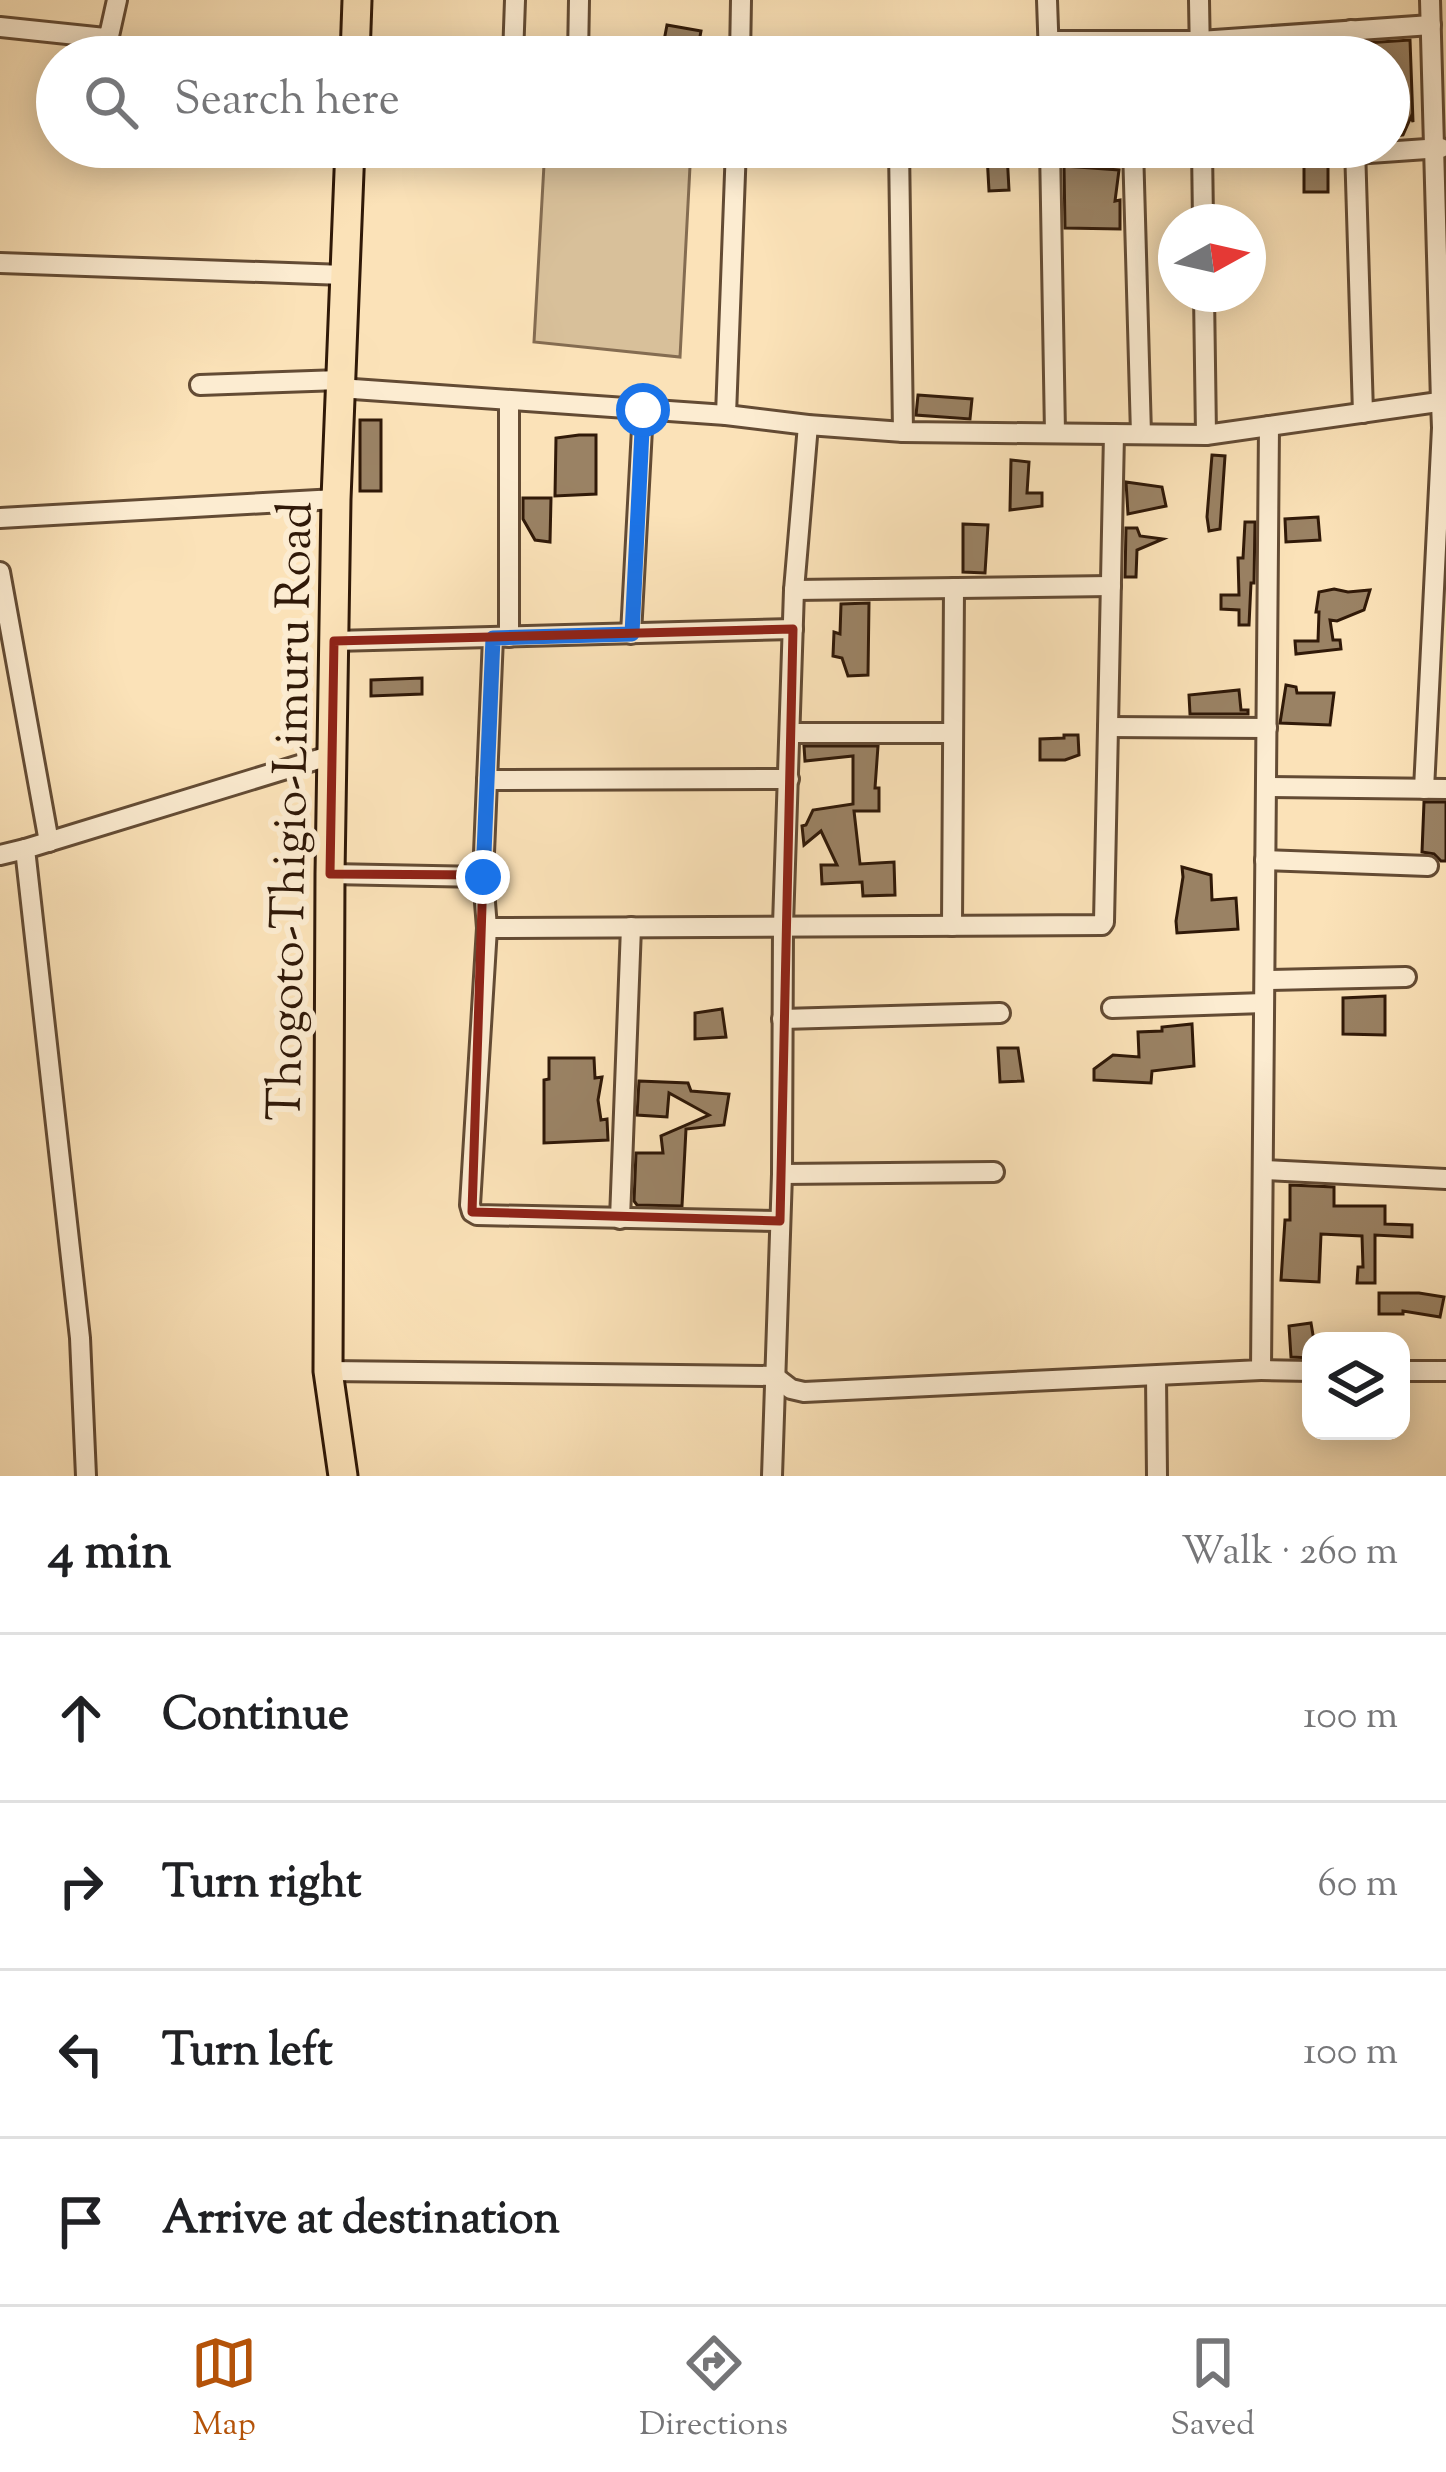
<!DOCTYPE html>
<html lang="en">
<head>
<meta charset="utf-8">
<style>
	:root { --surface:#fff; --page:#f6f6f6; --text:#202124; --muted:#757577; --line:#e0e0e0; --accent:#b45309 }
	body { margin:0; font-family:"Sorts Mill Goudy",serif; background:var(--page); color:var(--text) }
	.controls { position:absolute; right:36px; bottom:36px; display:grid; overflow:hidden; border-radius:24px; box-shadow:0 6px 30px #0003 }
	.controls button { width:108px; height:108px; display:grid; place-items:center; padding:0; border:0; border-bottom:3px solid var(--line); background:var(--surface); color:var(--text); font:60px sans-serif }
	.compass { position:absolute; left:1158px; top:204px; width:108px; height:108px; border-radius:50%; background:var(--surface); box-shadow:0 6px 30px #0003; rotate:82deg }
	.stop { position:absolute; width:36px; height:36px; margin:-27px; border:9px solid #1a73e8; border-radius:50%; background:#fff }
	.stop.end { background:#1a73e8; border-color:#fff; box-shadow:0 3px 12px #0008 }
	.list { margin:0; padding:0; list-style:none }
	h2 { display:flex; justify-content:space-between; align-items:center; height:156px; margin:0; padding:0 48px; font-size:51px }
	h2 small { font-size:39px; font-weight:400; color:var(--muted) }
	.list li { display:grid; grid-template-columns:78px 1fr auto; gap:36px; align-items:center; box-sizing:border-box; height:168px; padding:0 48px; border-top:3px solid var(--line) }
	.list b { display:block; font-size:45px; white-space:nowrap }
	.list em { font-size:39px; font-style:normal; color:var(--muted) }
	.icon { flex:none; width:66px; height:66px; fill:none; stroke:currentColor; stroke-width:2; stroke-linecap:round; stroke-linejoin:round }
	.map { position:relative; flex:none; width:1446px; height:1476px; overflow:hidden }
	.search { position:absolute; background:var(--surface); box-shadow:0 6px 30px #0003; left:36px; right:36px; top:36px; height:132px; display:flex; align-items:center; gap:30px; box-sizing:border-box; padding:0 42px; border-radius:66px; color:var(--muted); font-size:45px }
	.sheet { height:828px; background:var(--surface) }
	nav { display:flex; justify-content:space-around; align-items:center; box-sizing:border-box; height:168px; border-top:3px solid var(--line); background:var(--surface); font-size:33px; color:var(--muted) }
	nav a { display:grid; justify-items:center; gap:6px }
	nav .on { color:var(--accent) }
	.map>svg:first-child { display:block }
	.green { fill:#d8c09a; stroke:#846c51; stroke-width:3 }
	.building { fill:#9a8264; stroke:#301908; stroke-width:3 }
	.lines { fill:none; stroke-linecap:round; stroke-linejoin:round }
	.minor-casing { stroke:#634b34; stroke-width:24 }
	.highway-casing { stroke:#301908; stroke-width:33 }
	.minor { stroke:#fcecd1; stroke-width:18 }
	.highway { stroke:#fbe2b8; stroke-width:27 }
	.route { stroke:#1a73e8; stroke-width:15 }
	.marked { fill:none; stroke:#8f2418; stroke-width:9; stroke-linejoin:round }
	.labels { text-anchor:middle; stroke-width:12; stroke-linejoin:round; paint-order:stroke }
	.street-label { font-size:48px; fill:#301908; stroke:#fcecd1 }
</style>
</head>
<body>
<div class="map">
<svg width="1446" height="1476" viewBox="0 0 1446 1476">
	<rect width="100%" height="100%" fill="#fbe2b8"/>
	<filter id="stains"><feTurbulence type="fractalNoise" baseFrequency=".00167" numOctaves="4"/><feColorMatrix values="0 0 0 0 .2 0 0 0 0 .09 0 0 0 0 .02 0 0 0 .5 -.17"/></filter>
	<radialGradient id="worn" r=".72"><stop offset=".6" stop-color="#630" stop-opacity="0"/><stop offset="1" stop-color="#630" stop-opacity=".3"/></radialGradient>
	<polygon class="green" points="545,147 691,147 680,357 534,342"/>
	<g class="building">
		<polygon points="667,25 701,31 697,53 663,46"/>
		<polygon points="1410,40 1413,122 1411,117 1403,135 1389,137 1389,89 1398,89 1389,68 1389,57 1365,57 1365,43"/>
		<polygon points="1007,153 1009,190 989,191 987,155"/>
		<rect x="1304" y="161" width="24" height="31"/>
		<polygon points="1064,166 1119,170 1115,201 1120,200 1120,229 1065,228"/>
		<polygon points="918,395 972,399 970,419 916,415"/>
		<rect x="360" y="420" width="21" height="71"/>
		<polygon points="579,435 596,435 596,494 555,496 556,438"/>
		<polygon points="1212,455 1225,456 1220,529 1209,531 1207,517"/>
		<polygon points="1011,460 1029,462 1027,493 1042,493 1042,506 1010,510"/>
		<polygon points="1126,482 1162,487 1166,506 1128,514"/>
		<polygon points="523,498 551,498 550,542 535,540 523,519"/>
		<polygon points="1318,517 1320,540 1286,542 1285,519"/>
		<polygon points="1245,522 1255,522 1254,583 1251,583 1249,625 1239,625 1239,610 1221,609 1221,595 1239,595 1238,558 1243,558"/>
		<polygon points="963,524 988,525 985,573 963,572"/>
		<polygon points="1126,528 1137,528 1140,536 1163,539 1137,550 1136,577 1125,577"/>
		<polygon points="1334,589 1348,592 1370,590 1364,610 1337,621 1330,620 1333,640 1340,640 1341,649 1296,654 1295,641 1318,641 1319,612 1316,612 1319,592"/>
		<polygon points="869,603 868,675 848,676 842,658 833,656 834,632 840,634 841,604"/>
		<polygon points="422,678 422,694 371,696 371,680"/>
		<polygon points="1286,685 1296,687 1297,693 1334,693 1330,725 1280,723"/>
		<polygon points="1239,690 1241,710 1248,710 1248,714 1190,714 1189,695"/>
		<polygon points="1064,735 1078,735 1079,755 1065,760 1040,760 1040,739 1064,738"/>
		<polygon points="804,746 878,746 875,788 879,788 879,811 854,811 860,864 894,862 895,895 863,896 862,882 822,884 821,865 837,865 821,831 804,845 802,826 806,825 813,810 853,804 853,756 805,761"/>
		<polygon points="1424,802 1446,802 1446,861 1441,861 1434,854 1422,852"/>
		<polygon points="1182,867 1211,875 1212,900 1236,898 1238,929 1177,933 1176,921 1183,877"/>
		<polygon points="1385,996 1385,1035 1343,1034 1343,998"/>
		<polygon points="722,1009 726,1037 695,1039 695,1013"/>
		<polygon points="1192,1024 1194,1066 1152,1071 1151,1083 1094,1080 1094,1069 1113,1055 1139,1057 1138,1032 1162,1031 1162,1027"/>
		<polygon points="998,1048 1018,1048 1023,1081 1000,1082"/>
		<polygon points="549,1058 594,1058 595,1078 602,1077 598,1100 601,1120 607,1119 608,1140 544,1143 544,1080 549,1079"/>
		<polygon points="639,1081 688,1083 691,1091 729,1094 724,1125 686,1129 682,1206 637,1205 634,1201 636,1153 663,1153 661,1136 709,1115 669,1093 667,1117 637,1115"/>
		<polygon points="1290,1185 1334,1187 1334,1206 1385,1206 1385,1224 1412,1225 1412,1237 1375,1235 1375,1283 1357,1283 1358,1267 1363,1267 1362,1236 1321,1234 1319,1282 1281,1280 1285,1220 1290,1220"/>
		<polygon points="1379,1293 1419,1293 1444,1297 1440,1317 1403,1311 1403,1314 1379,1314"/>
		<polygon points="1311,1323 1314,1341 1311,1341 1311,1358 1291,1357 1289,1326"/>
	</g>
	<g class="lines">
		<g class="minor-casing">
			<g id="minor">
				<polyline points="1047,0 1049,57"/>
				<polyline points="1199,0 1200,57"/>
				<polyline points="1430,0 1441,402 1442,428 1446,440"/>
				<polyline points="0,27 105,38 109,36 117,0"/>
				<polyline points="1351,30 1352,57"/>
				<polyline points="1049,41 1200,41 1431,25"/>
				<polyline points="513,57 515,0"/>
				<polyline points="578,57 579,0"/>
				<polyline points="740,57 741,0"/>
				<polyline points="899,147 903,432"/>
				<polyline points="1050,147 1055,433"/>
				<polyline points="1133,147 1141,434"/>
				<polyline points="1202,147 1203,222"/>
				<polyline points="1355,147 1363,413"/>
				<polyline points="1355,154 1441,148"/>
				<polyline points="0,263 344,275"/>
				<polyline points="1204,294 1206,435"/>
				<polyline points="200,385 340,380"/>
				<polyline points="339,388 726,415 808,425 903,432 1206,435 1446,401"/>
				<polyline points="509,401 509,637"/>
				<polyline points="726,415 736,147"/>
				<polyline points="0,518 336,499"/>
				<polyline points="0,572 49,842"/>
				<polyline points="794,590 1111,586"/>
				<polyline points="631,634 643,410"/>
				<polyline points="493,637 483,877 487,928 470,1205 472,1212 477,1215 780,1221"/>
				<polyline points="334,641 793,629"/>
				<polyline points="1108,727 1267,728"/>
				<polyline points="790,733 953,733"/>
				<polyline points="487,780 789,779"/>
				<polyline points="1266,787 1446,789"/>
				<polyline points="1424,789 1442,428"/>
				<polyline points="0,855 25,849"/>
				<polyline points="1265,860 1428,866"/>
				<polyline points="330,874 483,877"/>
				<polyline points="952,926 954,588"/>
				<polyline points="487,928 1102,925 1104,922 1114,434"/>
				<polyline points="1265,980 1406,977"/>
				<polyline points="1112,1008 1264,1003"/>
				<polyline points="782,1019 1000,1013"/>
				<polyline points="1263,1170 1446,1179"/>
				<polyline points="782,1174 994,1172"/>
				<polyline points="620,1219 631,927"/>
				<polyline points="1261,1370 1311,1371"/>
				<polyline points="328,1371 774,1376 791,1389 804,1392 1261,1370 1269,426"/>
				<polyline points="1401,1371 1446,1371"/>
				<polyline points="1156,1376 1157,1476"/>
				<polyline points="86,1476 80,1338 25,849 332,755"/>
				<polyline points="772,1476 782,1174 783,925 794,590 808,425"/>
			</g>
		</g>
		<g class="highway-casing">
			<g id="highway">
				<polyline points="355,57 357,0"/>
				<polyline points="343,1476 328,1371 330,874 336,499 350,147"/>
			</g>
		</g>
		<use href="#minor" class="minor"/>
		<use href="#highway" class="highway"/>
	</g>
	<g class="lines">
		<polyline class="route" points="483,877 493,638 632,634 643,410"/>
	</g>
	<path class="marked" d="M793,629L780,1221L472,1212L483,875L330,874L334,641Z"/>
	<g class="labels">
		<g class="street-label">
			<text transform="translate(288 811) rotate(-89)" y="17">Thogoto-Thigio-Limuru Road</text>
		</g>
	</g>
	<rect width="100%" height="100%" filter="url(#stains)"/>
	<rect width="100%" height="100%" fill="url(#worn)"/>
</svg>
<div class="controls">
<button><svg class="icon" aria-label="layers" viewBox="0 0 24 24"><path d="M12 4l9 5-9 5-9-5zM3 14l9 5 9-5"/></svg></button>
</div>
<svg class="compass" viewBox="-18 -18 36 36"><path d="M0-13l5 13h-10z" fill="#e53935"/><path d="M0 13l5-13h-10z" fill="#757577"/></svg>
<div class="stop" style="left:643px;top:410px"></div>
<div class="stop end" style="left:483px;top:877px"></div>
<div class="search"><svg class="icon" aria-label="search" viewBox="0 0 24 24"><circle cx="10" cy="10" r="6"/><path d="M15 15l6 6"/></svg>Search here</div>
</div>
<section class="sheet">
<h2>4 min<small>Walk · 260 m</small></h2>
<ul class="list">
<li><svg class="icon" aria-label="ahead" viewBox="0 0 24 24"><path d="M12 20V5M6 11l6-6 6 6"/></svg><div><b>Continue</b></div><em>100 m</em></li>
<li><svg class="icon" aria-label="right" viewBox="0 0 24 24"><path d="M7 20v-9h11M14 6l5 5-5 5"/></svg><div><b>Turn right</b></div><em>60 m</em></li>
<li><svg class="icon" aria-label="left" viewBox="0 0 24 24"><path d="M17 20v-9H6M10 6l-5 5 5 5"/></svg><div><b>Turn left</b></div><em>100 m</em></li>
<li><svg class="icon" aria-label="arrive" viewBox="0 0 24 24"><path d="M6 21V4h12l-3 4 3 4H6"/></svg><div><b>Arrive at destination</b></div></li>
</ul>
</section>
<nav>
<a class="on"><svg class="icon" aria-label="map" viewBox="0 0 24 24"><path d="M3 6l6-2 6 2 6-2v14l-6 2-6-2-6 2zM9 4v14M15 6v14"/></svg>Map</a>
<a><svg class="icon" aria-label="directions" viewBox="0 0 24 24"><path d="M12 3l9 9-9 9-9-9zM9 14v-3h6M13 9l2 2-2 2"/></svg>Directions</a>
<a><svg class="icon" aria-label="saved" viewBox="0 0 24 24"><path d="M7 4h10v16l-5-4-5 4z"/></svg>Saved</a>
</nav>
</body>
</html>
